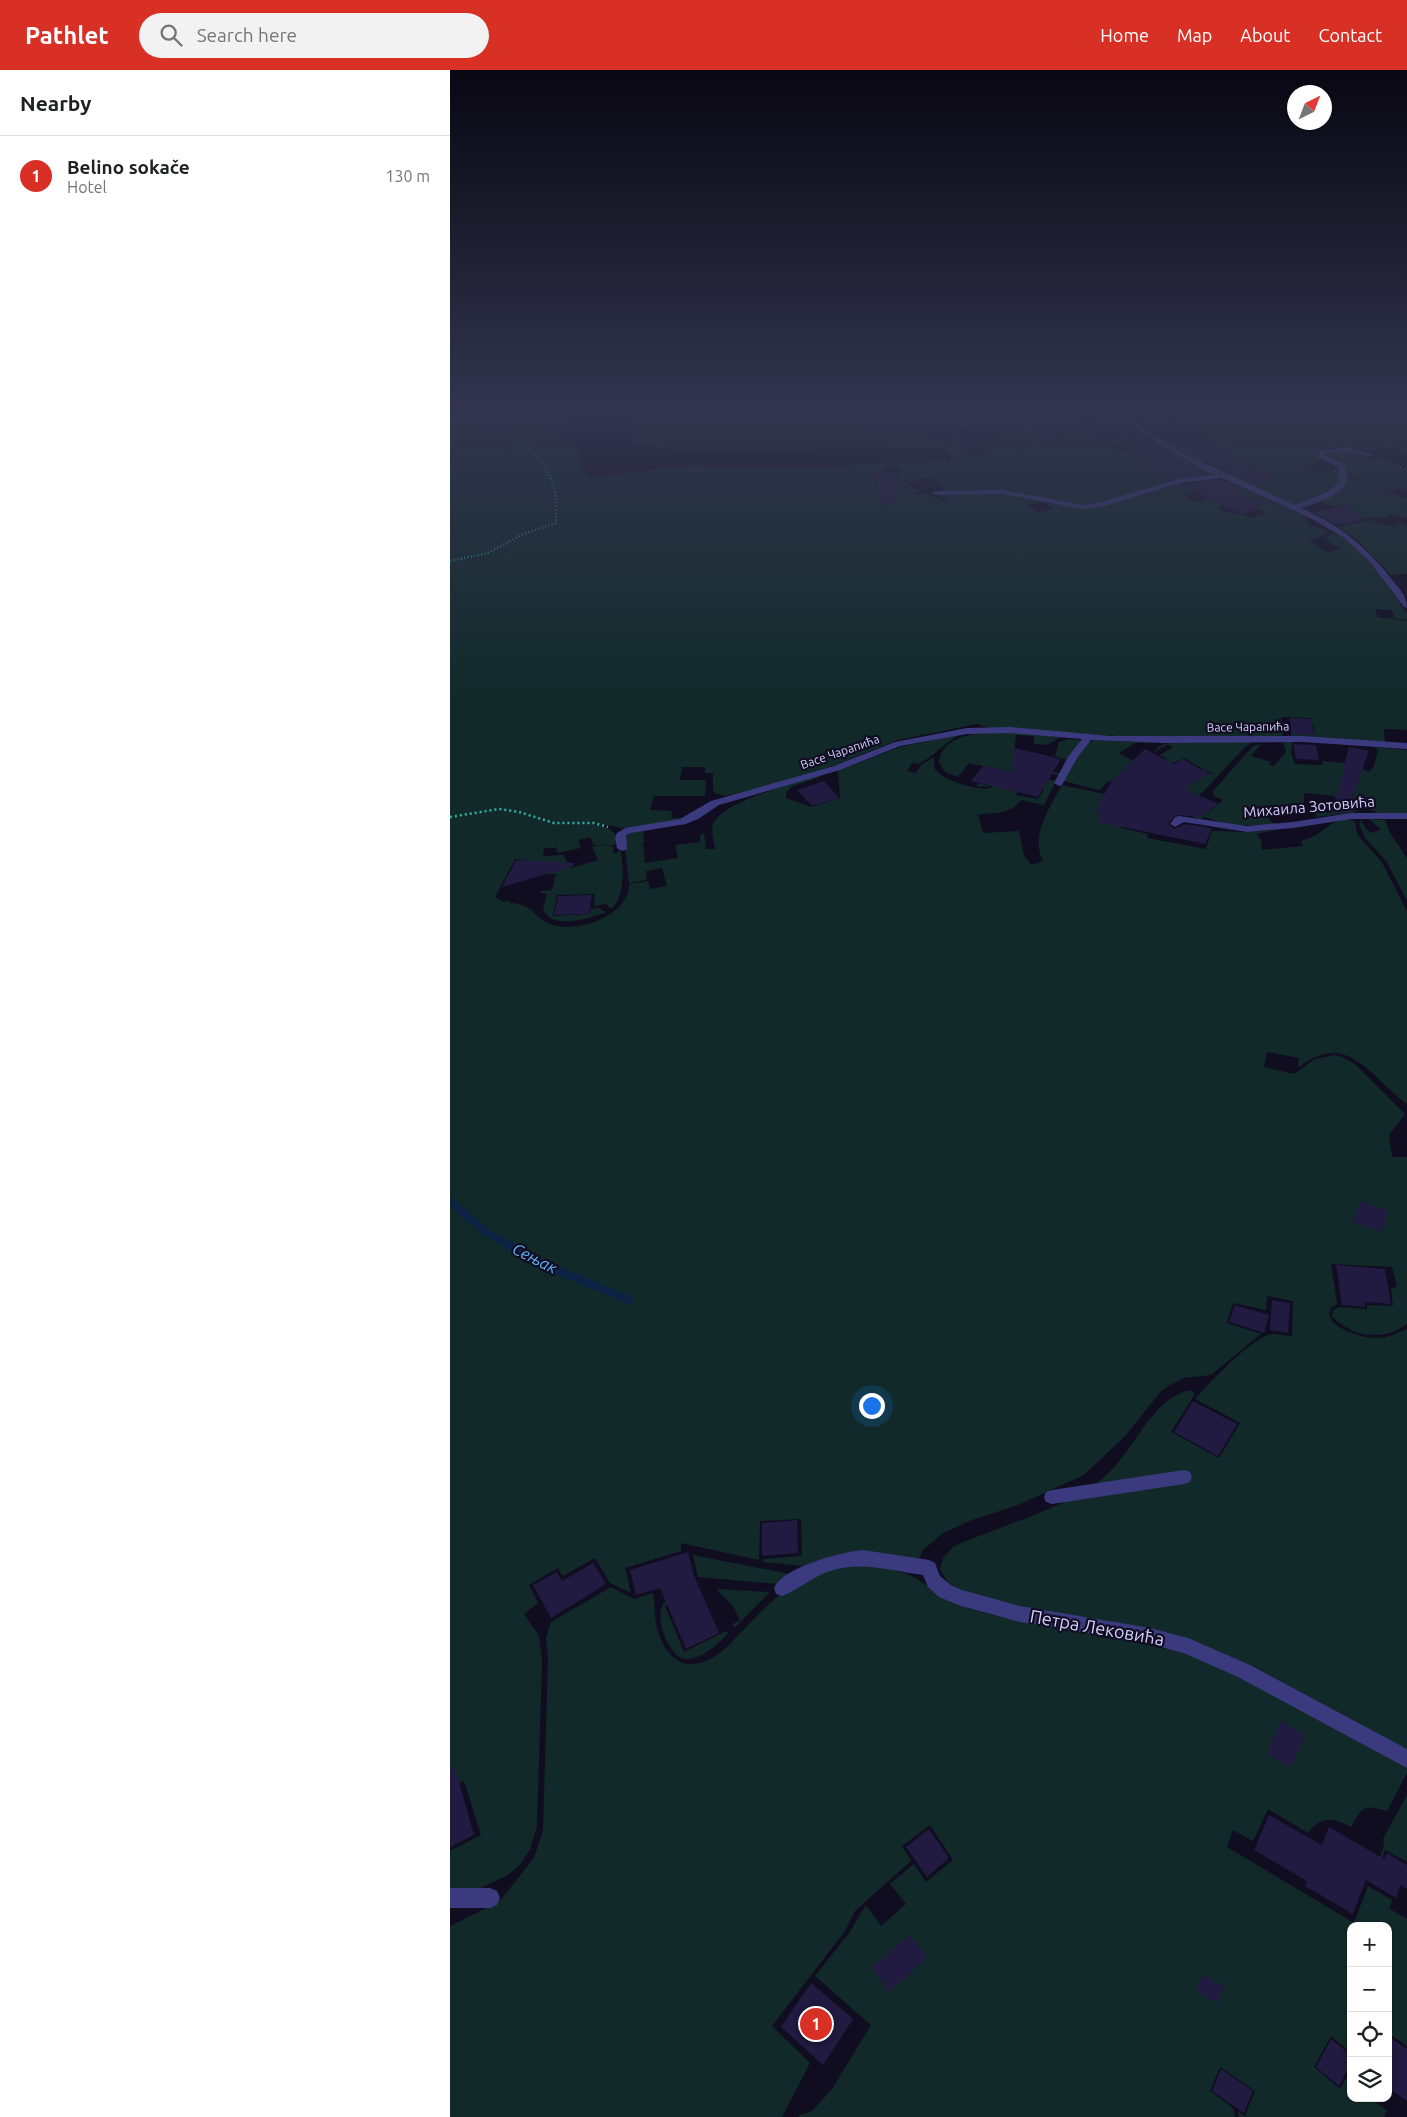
<!DOCTYPE html>
<html lang="en">
<head>
<meta charset="utf-8">
<style>
	:root { --surface:#fff; --page:#f2f2f2; --text:#202124; --muted:#757577; --line:#e0e0e0; --accent:#d93025 }
	body { margin:0; font-family:Ubuntu,sans-serif; background:var(--page); color:var(--text) }
	.controls { position:absolute; right:15px; bottom:15px; display:grid; overflow:hidden; border-radius:10px; box-shadow:0 1px 4px #0004 }
	.controls button { width:45px; height:45px; display:grid; place-items:center; padding:0; border:0; border-bottom:1px solid var(--line); background:var(--surface); color:var(--text); font:25px sans-serif }
	.compass { position:absolute; left:837px; top:15px; width:45px; height:45px; border-radius:50%; background:var(--surface); box-shadow:0 1px 4px #0004; rotate:42deg }
	.you { position:absolute; left:421px; top:1335px; width:18px; height:18px; margin:-12px; border:4px solid #fff; border-radius:50%; background:#1a73e8; box-shadow:0 0 0 8px #1a73e833 }
	.badge { display:grid; place-items:center; width:32px; height:32px; border-radius:50%; background:var(--accent); color:#fff; font-size:16px; font-weight:700 }
	.pin { position:absolute; translate:-50% -50%; border:2px solid #fff; box-shadow:0 1px 5px #0006 }
	.list { margin:0; padding:0; list-style:none }
	h2 { display:flex; justify-content:space-between; align-items:center; height:65px; margin:0; padding:0 20px; font-size:21px }
	h2 small { font-size:16px; font-weight:400; color:var(--muted) }
	.list li { display:grid; grid-template-columns:32px 1fr auto; gap:15px; align-items:center; box-sizing:border-box; height:80px; padding:0 20px; border-top:1px solid var(--line) }
	.list b { display:block; font-size:19px; white-space:nowrap }
	.list p { margin:0; font-size:16px; white-space:nowrap; color:var(--muted) }
	.list em { font-size:16px; font-style:normal; color:var(--muted) }
	.icon { flex:none; width:28px; height:28px; fill:none; stroke:currentColor; stroke-width:2; stroke-linecap:round; stroke-linejoin:round }
	.map { position:relative; flex:none; width:957px; height:2047px; overflow:hidden }
	header { display:flex; align-items:center; gap:30px; box-sizing:border-box; height:70px; padding:0 25px; background:var(--accent); color:#fff }
	header strong { font-size:24px }
	nav { display:flex; gap:28px; margin-inline-start:auto; font-size:18px }
	.search { width:350px; height:45px; background:var(--page); display:flex; align-items:center; gap:12px; box-sizing:border-box; padding:0 18px; border-radius:28px; color:var(--muted); font-size:19px }
	main { display:flex }
	aside { flex:1; background:var(--surface) }
	.map>svg:first-child { display:block }
	.green { fill:#112a29; fill-rule:evenodd }
	.lines { fill:none; stroke-linecap:round; stroke-linejoin:round }
	.stream { stroke:#0d2345; stroke-width:8 }
	.building { fill:#211a41 }
	.path-far1 { stroke:#31b0a6; stroke-width:2; stroke-dasharray:1 2.5; stroke-linecap:butt }
	.path { stroke:#31b0a6; stroke-width:2.5; stroke-dasharray:2 3; stroke-linecap:butt }
	.minor { fill:#3b3a7f; fill-rule:evenodd }
	.labels { text-anchor:middle; stroke-width:4.5; stroke-linejoin:round; paint-order:stroke }
	.far-street-label { font-size:12px; fill:#d3cefe; stroke:#110d21 }
	.street-label { font-size:15px; fill:#d3cefe; stroke:#110d21 }
	.water-label { font-size:16px; font-style:italic; fill:#5fb5fb; stroke:#110d21 }
	.near-street-label { font-size:18px; fill:#d3cefe; stroke:#110d21 }
</style>
</head>
<body>
<header>
<strong>Pathlet</strong>
<div class="search"><svg class="icon" aria-label="search" viewBox="0 0 24 24"><circle cx="10" cy="10" r="6"/><path d="M15 15l6 6"/></svg>Search here</div>
<nav><a>Home</a><a>Map</a><a>About</a><a>Contact</a></nav>
</header>
<main>
<aside>
<h2>Nearby<small></small></h2>
<ul class="list">
<li><span class="badge">1</span><div><b>Belino sokače</b><p>Hotel</p></div><em>130 m</em></li>
</ul>
</aside>
<div class="map">
<svg width="957" height="2047" viewBox="0 0 957 2047">
	<rect width="100%" height="100%" fill="#110d21"/>
	<g class="green">
		<path d="M0,342H357L371,346L463,352L455,354L460,357L448,359L445,355L433,357L440,364L451,362L449,360L457,359L478,364L472,367L482,370L486,368L488,371L502,367L520,387L538,384L532,377L515,379L508,370L515,367L504,360L520,367L518,368L520,369L532,364L537,366L532,369L541,372L550,367L537,362L543,360L530,353L548,349L537,352L540,356L556,355L551,349L558,342L585,344L593,353L579,355L582,361L589,366L580,368L586,373H588L586,371L592,372L589,367L595,370L598,369L597,367L600,370L607,369L600,363L598,358L615,356L620,362L648,361L644,357L646,352L664,350L659,344H663L676,355L670,357L677,358L688,367L671,372L676,375L672,376L665,373L661,375L678,383L706,374L766,406L744,408L754,407L753,403L732,393L721,397L729,401L726,402L727,403L732,402L743,408L720,410L728,408L717,403L723,400L712,395L698,400L718,410V412L655,432L632,435L612,434L550,421H474H489L495,418L488,415L491,413L476,407L460,413L454,410H447L442,403H450V396H433L432,402L422,403L426,414L453,411L471,422H466L465,425L477,424L493,432L498,428L485,424C522,422 556,422 592,431L578,435L588,443L603,438L595,432C647,444 678,427 727,412L746,421L734,425L746,432L759,428L771,434L767,440L803,448L816,443C798,432 777,435 758,425L778,419L792,424L783,418L787,416L852,445L859,455L877,460L874,465L859,471L878,483L891,479L874,469L883,463C911,472 940,520 957,543V550L944,548L942,540L926,539L927,547L957,551V660L934,659L935,673L841,666V663L865,664L861,648L831,647L833,666L717,669L539,658L527,654L448,670L386,695L303,720L274,726L265,723L263,720V703H255V697H232L230,710H256L255,726H204L200,740L222,741L221,748H236L211,754L173,758L138,752L160,759L166,765L165,775H144L140,767L128,770L131,778L107,783L106,773L107,778H94L93,786L113,785L121,798L148,790L142,777L152,774L164,777L163,783H168L169,778C175,792 175,829 161,839L156,834L144,836L145,824L107,825L103,846L140,844L141,839L149,838L156,842C141,848 101,861 93,839L97,824L91,823V821L102,820L106,804H83L86,795L74,794L75,790L65,789L45,827L54,832L58,830L60,833C85,834 82,848 103,855C128,863 180,845 179,814L198,811L200,819L217,816L212,798L196,801L197,810L179,813L174,769L177,763L193,761L194,772L185,782L193,774L195,793L228,788L225,775L250,772V766L254,763L256,779H265C264,770 260,760 264,752C277,730 347,712 372,705L370,707L341,717L336,723V728L361,737L390,728L388,701L450,677L511,664C495,672 485,685 469,694L462,693L457,701L466,703L471,695L484,687V698C493,711 521,718 536,719C540,719 543,716 547,715C554,712 558,713 565,712C551,712 540,719 526,716L528,713L540,716L552,700L519,693L508,707L495,702L489,692C494,649 583,664 611,667L597,675L584,674V666L566,665L564,683L587,684L580,696L609,703V705L600,704L597,709L606,711L594,735L571,730C560,745 545,742 528,745L533,763L569,761L574,785L581,795L593,791C580,765 600,738 612,715L659,725L691,736L702,728L688,721L674,727L660,723L669,715L684,716L715,729L760,703L767,706L758,701L727,718L698,706L684,715L659,711L649,720L614,711C619,697 629,674 645,670L701,673H685L669,683L699,699L710,694L735,709L754,700L734,688L717,696L711,693L717,689L710,685L723,677L718,674L704,682C708,676 713,674 720,673L804,671L795,677L753,722L742,729L729,744L714,748L680,741L671,758L698,764L697,768L756,779L762,761L796,762L827,760L807,764L811,770L812,780L853,776L851,771C857,769 864,767 869,763C880,756 890,744 905,751L907,764L931,791L957,841V1034C921,1008 897,958 848,998L849,988L817,982L814,997L844,1004L865,989L885,985L892,987L905,994L955,1044L939,1065L942,1087H957V1254C932,1272 904,1267 882,1247L883,1240L890,1237L917,1239V1235L943,1236L941,1218L947,1217L942,1197L881,1194L887,1234L881,1238C871,1256 913,1269 927,1268C937,1268 947,1263 957,1259V1681L819,1607L743,1572L693,1559L576,1540L520,1525L499,1513L490,1500L493,1488L503,1477C552,1454 610,1442 653,1408C685,1382 699,1330 740,1320L745,1324L721,1362L769,1388L790,1353L745,1329C760,1312 798,1272 818,1265C825,1263 835,1266 842,1266L843,1231L817,1226L816,1240L783,1233L777,1253L811,1264L761,1305L733,1308L712,1320L675,1366L634,1405L568,1435L522,1450L493,1463L473,1480L467,1493L435,1486L408,1484L354,1496L313,1492L314,1489L352,1486L351,1449L310,1451L309,1490L231,1473V1481L175,1498L181,1523L160,1513L145,1488L113,1506L108,1498L79,1515L88,1533L74,1544L89,1566L92,1590L87,1756L80,1779L70,1795L58,1805L16,1825L0,1821V1781L31,1765L14,1711L0,1718ZM121,350H178L182,357L180,367L183,372L235,381L491,377L500,384L501,391L400,395L366,399L232,396L140,408C126,399 132,386 126,378C120,370 109,370 106,359V355ZM573,713L587,716L586,718L594,720L588,729L566,725L568,720L562,715L569,719Z"/>
		<polygon points="449,342 538,342 462,351 454,350 457,343"/>
		<path d="M673,342H678L680,344L701,342H801L802,343L794,344L801,346L805,350L830,348L825,342H957V384L940,376C932,378 924,381 917,381C902,380 878,372 867,384L868,386L889,397L872,390L858,398L873,404L888,398L891,412L871,425L846,435L777,405L784,402L795,408L811,403L804,398L806,397L800,394L771,402L785,397L783,395L786,394L769,385L752,390L757,393L755,394L707,368L740,373L763,384L777,378L770,374L758,378L746,372L762,371L758,369L762,367L749,361L733,366L745,372L702,365L693,359L708,358L704,353H712L721,361L740,358L731,350L726,351L718,345L683,346L687,354Z"/>
		<polygon points="536,345 530,346 533,348 495,359 493,358 499,356 489,351 471,356 476,359 462,357 466,355 464,352"/>
		<polygon points="895,380 957,401 957,422 950,418 940,421 898,404 873,384"/>
		<path d="M897,407L920,413L953,429L957,428V449L942,444L933,448C918,444 900,455 885,455L896,453L906,444L893,435L883,437L869,430L892,418L898,410Z"/>
		<polygon points="920,450 944,457 950,453 957,456 957,504 941,505 907,469 888,457"/>
		<polygon points="619,669 633,670 617,690 605,686 609,672"/>
		<polygon points="833,672 842,672 841,683 845,694 873,695 872,691 906,694 905,696 919,702 924,696 928,680 924,677 957,680 957,743 929,743 909,735 907,741 902,743 866,747 865,742 878,743 879,740 886,740 885,726 854,723 854,736 817,736 819,750 827,755 781,755 754,747 751,750 740,746 741,738 751,728 757,728 747,736 760,741 773,730 764,726 763,721 803,676 811,674 801,686 821,692 819,695 824,696 836,682"/>
		<polygon points="912,749 912,753 920,763 931,760 919,749 935,750 940,763 957,788 957,831 937,792 915,768 909,754"/>
		<polygon points="243,1485 345,1505 330,1514 248,1507"/>
		<path d="M408,1494C427,1496 450,1499 467,1509C487,1522 504,1535 527,1541C603,1562 685,1566 759,1591L957,1695V1703L937,1741C914,1735 913,1735 901,1757C883,1748 872,1745 858,1763L818,1739L803,1771L783,1760L777,1777L904,1853L918,1816L942,1830L940,1839L957,1849V1976L938,1963V1856H901V1983L881,1966L864,1997L890,2019L896,2008L901,2012V2028H921L937,2041L934,2047H789L788,2041L795,2046L805,2021L770,1997L760,2021L783,2038L785,2047H348L350,2045L362,2041L382,2019L421,1955L365,1906L399,1863L416,1835L431,1856L456,1834L440,1814L464,1794L476,1812L503,1790L480,1755L452,1776L461,1791L405,1841L395,1861L322,1956L360,1993L332,2047H0V1856L49,1832L84,1788L93,1761L98,1588L96,1568L101,1552L161,1517L184,1529L203,1523C205,1536 204,1550 208,1562C221,1601 249,1603 278,1576C294,1560 309,1542 327,1527C351,1508 378,1499 408,1494Z"/>
		<polygon points="266,1519 320,1522 284,1558 283,1554 290,1550 283,1536"/>
		<path d="M235,1525L215,1536L234,1582L276,1561L278,1563C269,1574 244,1597 228,1586C216,1577 202,1541 217,1530C221,1526 230,1526 235,1525Z"/>
		<polygon points="957,1725 957,1792 935,1780 925,1806 923,1804 934,1776 933,1769"/>
	</g>
	<g class="lines">
		<polyline class="stream" points="0,1131 37,1163 100,1197 179,1230"/>
	</g>
	<g class="building">
		<polygon points="573,342 638,342 623,343 591,352 596,357 623,351 666,347 713,380 758,404 720,410 698,400 709,396 681,384 678,367 651,371 638,365 600,369 597,366 590,366"/>
		<polygon points="673,342 700,342 711,353 730,351 745,362 748,361 784,378 773,381 828,408 806,415 738,383 702,363"/>
		<polygon points="539,345 565,361 520,380 513,378 501,363 529,355 529,349 525,348 496,358 494,355 527,347"/>
		<polygon points="431,353 450,355 448,360 426,362"/>
		<polygon points="449,402 448,431 435,435 425,404"/>
		<polygon points="772,410 792,419 787,421 815,434 791,444 730,415"/>
		<polygon points="893,436 913,449 886,455 864,442"/>
		<polygon points="839,648 861,649 864,665 842,664"/>
		<polygon points="843,674 866,675 869,690 846,689"/>
		<polygon points="899,677 919,681 897,742 882,744"/>
		<polygon points="565,678 611,689 588,727 521,711 533,696 561,702"/>
		<polygon points="695,679 724,694 733,689 759,704 735,719 768,734 750,747 725,745 718,754 724,759 734,754 762,758 755,774 648,752 649,742 645,741 662,710"/>
		<polygon points="374,711 389,728 362,736 347,720"/>
		<polygon points="66,790 124,793 124,796 52,817"/>
		<polygon points="142,825 139,844 104,845 108,826"/>
		<polygon points="911,1131 939,1141 931,1162 902,1151"/>
		<polygon points="886,1195 935,1199 941,1234 915,1232 915,1237 892,1235"/>
		<polygon points="822,1230 840,1233 838,1263 820,1260"/>
		<polygon points="785,1235 819,1245 814,1263 779,1252"/>
		<polygon points="743,1331 787,1354 768,1386 724,1362"/>
		<polygon points="347,1450 348,1483 312,1486 312,1453"/>
		<polygon points="238,1482 244,1506 269,1563 236,1579 210,1518 186,1525 180,1500"/>
		<polygon points="143,1493 156,1514 101,1548 83,1515 107,1502 112,1511"/>
		<polygon points="831,1651 855,1665 841,1697 817,1684"/>
		<polygon points="5,1698 24,1765 0,1777 0,1699"/>
		<polygon points="819,1745 872,1775 879,1757 934,1789 937,1783 957,1795 957,1819 951,1815 946,1828 916,1810 903,1844 855,1816 857,1811 804,1780"/>
		<polygon points="479,1759 499,1788 477,1807 456,1777"/>
		<polygon points="460,1865 477,1888 439,1922 422,1897"/>
		<polygon points="753,1904 774,1918 767,1934 746,1920"/>
		<polygon points="361,1913 403,1949 373,1995 331,1957"/>
		<polygon points="938,1966 957,1979 957,2031 938,2018"/>
		<polygon points="881,1969 901,1985 901,1993 889,2016 866,1997"/>
		<polygon points="771,1999 803,2021 794,2043 762,2021"/>
	</g>
	<g class="lines">
		<g class="path-far1">
			<path d="M0,348C42,357 92,370 104,418C107,429 105,442 106,453L73,464L38,483L0,491"/>
			<polyline points="927,389 957,400"/>
		</g>
		<polyline class="path" points="0,747 49,739 69,742 104,753 144,753 158,757"/>
		<g class="minor">
			<polygon points="531,342 551,342 459,354 399,348 396,346 399,344 459,350"/>
			<path d="M658,342H670L701,365L737,385L845,435L877,422L890,412L888,397L868,387L870,381L896,377L920,384V386L918,387L902,382L875,383L874,385L894,394C908,423 872,431 851,438C890,455 918,478 943,511C950,520 957,526 957,538L954,537L919,491L894,468L862,449L772,408L730,413L655,436L633,439L552,424L486,425L482,423L486,421L552,420L633,435L651,432L729,409L764,405L714,378L666,345L623,349L596,355L593,353L623,345Z"/>
			<polygon points="526,350 528,351 528,353 500,361 497,359"/>
			<polygon points="560,657 661,666 853,666 957,673 957,679 853,672 713,673 641,670 627,688 612,715 609,716 604,713 618,687 632,669 560,663 517,664 450,676 390,700 269,735 248,749 236,754 181,763 176,765 177,778 176,780 172,781 167,778 165,768 167,763 175,758 230,749 261,731 384,696 445,672 517,658"/>
			<polygon points="901,743 957,743 957,749 901,749 843,758 797,762 734,752 725,757 720,754 725,747 729,746 797,756 843,752"/>
			<polygon points="734,1400 740,1402 742,1407 740,1412 734,1414 602,1434 596,1432 594,1427 596,1422 602,1420"/>
			<path d="M413,1480L479,1490L485,1493L490,1506L501,1515L512,1520L570,1536L700,1558L738,1568L800,1595L957,1679V1698L788,1607L736,1584L700,1574L570,1552L511,1536L489,1527L478,1517L473,1505C440,1501 411,1490 377,1502C361,1508 348,1520 332,1526L326,1524L324,1518C333,1497 392,1482 413,1480Z"/>
			<polygon points="0,1818 40,1818 47,1821 50,1828 47,1835 40,1838 0,1838"/>
		</g>
	</g>
	<linearGradient id="sky" x2="0" y2="1"><stop stop-color="#090712"/><stop offset="0.54" stop-color="#32354e"/><stop offset="1" stop-color="#32354e" stop-opacity="0"/></linearGradient>
	<rect width="957" height="628" fill="url(#sky)"/>
	<g class="labels">
		<g class="far-street-label">
			<text transform="translate(798 657) rotate(-1)" y="4">Васе Чарапића</text>
			<text transform="translate(390 682) rotate(-19)" y="4">Васе Чарапића</text>
		</g>
		<g class="street-label">
			<text transform="translate(859 737) rotate(-5)" y="5">Михаила Зотовића</text>
		</g>
		<g class="water-label">
			<text transform="translate(85 1188) rotate(27)" y="6">Сењак</text>
		</g>
		<g class="near-street-label">
			<text transform="translate(647 1558) rotate(10)" y="6">Петра Лековића</text>
		</g>
	</g>
</svg>
<div class="controls">
<button>+</button>
<button>−</button>
<button><svg class="icon" aria-label="locate" viewBox="0 0 24 24"><circle cx="12" cy="12" r="6"/><path d="M12 2v4M12 18v4M2 12h4M18 12h4"/></svg></button>
<button><svg class="icon" aria-label="layers" viewBox="0 0 24 24"><path d="M12 4l9 5-9 5-9-5zM3 14l9 5 9-5"/></svg></button>
</div>
<svg class="compass" viewBox="-18 -18 36 36"><path d="M0-13l5 13h-10z" fill="#e53935"/><path d="M0 13l5-13h-10z" fill="#757577"/></svg>
<div class="you"></div>
<div class="pin badge" style="left:366px;top:1954px">1</div>
</div>
</main>
</body>
</html>
